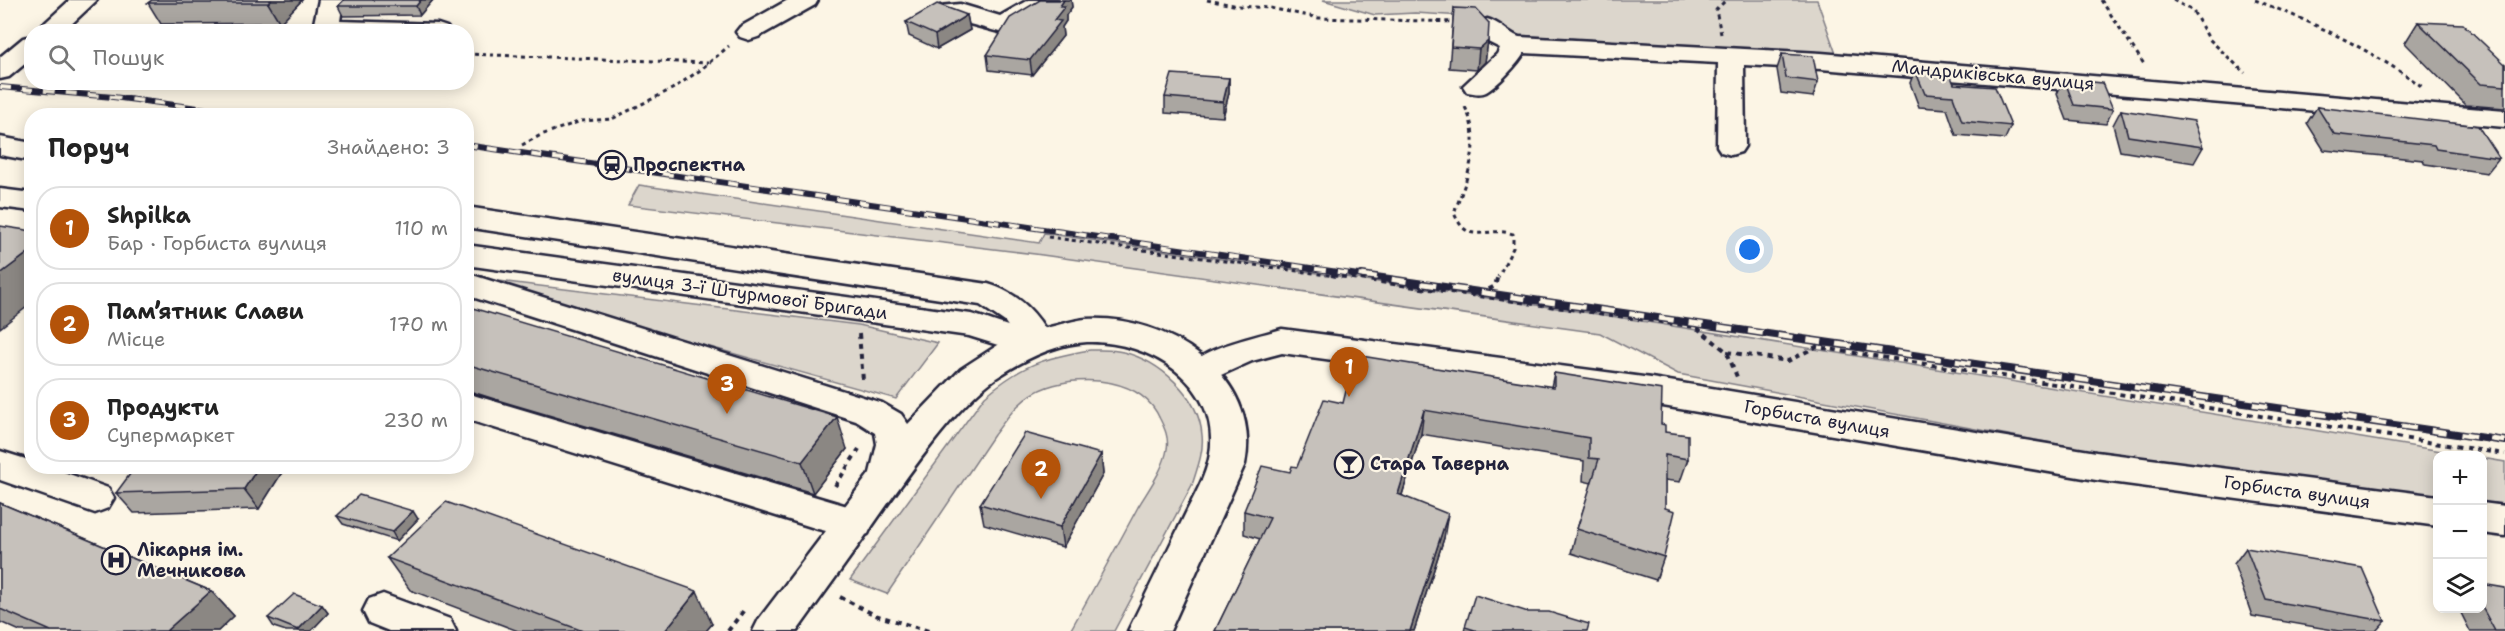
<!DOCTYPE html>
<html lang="uk">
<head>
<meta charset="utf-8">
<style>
	:root { --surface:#fff; --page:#f6f6f6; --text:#222; --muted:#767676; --line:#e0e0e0; --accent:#b45309 }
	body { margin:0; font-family:"Shantell Sans",sans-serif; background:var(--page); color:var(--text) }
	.controls { position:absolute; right:18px; bottom:18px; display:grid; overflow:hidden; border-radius:12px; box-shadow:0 3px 15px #0003 }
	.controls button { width:54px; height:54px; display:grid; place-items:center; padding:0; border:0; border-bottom:2px solid var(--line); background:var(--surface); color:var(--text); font:30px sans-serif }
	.you { position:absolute; left:1750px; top:250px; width:21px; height:21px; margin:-15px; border:4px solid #fff; border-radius:50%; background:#1a73e8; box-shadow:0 0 0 9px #1a73e833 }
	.badge { display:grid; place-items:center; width:39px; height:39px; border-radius:50%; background:var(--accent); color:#fff; font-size:20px; font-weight:700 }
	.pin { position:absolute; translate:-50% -50px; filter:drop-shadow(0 2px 3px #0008) }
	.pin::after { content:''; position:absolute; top:32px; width:21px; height:18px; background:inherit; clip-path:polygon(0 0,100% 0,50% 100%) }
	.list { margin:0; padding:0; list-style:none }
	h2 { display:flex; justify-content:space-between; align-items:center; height:78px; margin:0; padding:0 24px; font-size:26px }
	h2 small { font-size:20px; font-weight:400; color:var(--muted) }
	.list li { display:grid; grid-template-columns:39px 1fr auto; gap:18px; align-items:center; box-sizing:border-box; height:84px; margin:0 12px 12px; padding:0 12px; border:2px solid var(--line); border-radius:24px }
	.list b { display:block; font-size:22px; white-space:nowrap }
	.list p { margin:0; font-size:20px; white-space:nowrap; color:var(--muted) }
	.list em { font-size:20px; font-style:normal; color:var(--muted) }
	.icon { flex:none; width:33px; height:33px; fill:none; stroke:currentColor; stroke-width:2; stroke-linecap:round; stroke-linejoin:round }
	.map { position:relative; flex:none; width:2505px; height:631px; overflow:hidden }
	.search { position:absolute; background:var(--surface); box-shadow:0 3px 15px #0003; left:24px; top:24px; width:450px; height:66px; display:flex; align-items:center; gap:15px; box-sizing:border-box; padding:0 21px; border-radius:24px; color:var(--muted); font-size:22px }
	.panel { position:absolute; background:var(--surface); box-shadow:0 3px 15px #0003; left:24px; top:108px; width:450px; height:366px; border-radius:24px }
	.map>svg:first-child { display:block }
	.green { fill:#dcd6cc; stroke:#7f7c84; stroke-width:1.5 }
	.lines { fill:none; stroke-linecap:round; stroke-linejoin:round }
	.minor-casing { stroke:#22223b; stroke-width:5 }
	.major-casing { stroke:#22223b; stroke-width:5 }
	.path-far1 { stroke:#22223b; stroke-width:3; stroke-dasharray:4 4; stroke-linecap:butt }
	.path { stroke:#22223b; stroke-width:4; stroke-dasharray:5 5; stroke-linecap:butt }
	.minor { fill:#fcf5e5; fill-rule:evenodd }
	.major { fill:#fcf5e5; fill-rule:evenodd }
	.rail-far1-casing { stroke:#22223b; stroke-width:6 }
	.rail-casing { stroke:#22223b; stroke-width:8 }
	.rail-far1 { stroke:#fcf5e5; stroke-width:4; stroke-dasharray:11; stroke-linecap:butt }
	.rail { stroke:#fcf5e5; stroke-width:5; stroke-dasharray:15; stroke-linecap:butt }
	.wall { fill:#aaa6a1; stroke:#22223b; stroke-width:1.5 }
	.shaded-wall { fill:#8b8783; stroke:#22223b; stroke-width:1.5 }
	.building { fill:#c6c1bb; stroke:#22223b; stroke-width:1.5 }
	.labels { text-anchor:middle; stroke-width:4.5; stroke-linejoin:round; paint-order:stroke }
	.street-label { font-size:18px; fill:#22223b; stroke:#fcf5e5 }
	.poi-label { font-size:18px; font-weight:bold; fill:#22223b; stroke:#fcf5e5; text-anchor:start }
</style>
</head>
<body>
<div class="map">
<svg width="2505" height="631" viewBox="0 0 2505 631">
	<rect width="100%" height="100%" fill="#fcf5e5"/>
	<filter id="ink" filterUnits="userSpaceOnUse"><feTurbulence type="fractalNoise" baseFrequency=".0167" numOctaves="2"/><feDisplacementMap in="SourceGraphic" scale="12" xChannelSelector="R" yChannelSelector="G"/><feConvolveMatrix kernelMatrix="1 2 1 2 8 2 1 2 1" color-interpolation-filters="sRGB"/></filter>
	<g filter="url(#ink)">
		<g class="green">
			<polygon points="1323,0 1817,0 1836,54 1514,35 1463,16 1415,13 1375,15"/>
			<polygon points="639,185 1039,243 1044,233 1617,317 2466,455 2438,456 2437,514 1678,374 1600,333 1035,254 628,205"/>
			<polygon points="466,277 859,325 938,343 896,399 467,279"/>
			<path d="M1090,350C1101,350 1113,349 1123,352C1159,361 1199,395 1202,435C1204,452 1197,469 1192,485L1114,631H1070C1093,590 1116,548 1138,507C1148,490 1164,469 1167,449C1169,438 1165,429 1160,419C1142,378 1084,374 1047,387C1023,395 1008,416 994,435L887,594L850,580L985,396C1022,365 1043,358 1090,350Z"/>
			<polygon points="2482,458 2505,462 2505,527 2483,523"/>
		</g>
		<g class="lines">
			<g class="minor-casing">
				<g id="minor">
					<polygon points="70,0 97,0 63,32 35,32"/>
					<polygon points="319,0 343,0 340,21 438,24 447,27 450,32 316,32 313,28"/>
					<polygon points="788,0 818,0 815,5 758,37 749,40 740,37 736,32 740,27"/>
					<polygon points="1028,0 1058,0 1055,5 1012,30 1003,33 940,16 936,11 940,6 960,4 1000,16"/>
					<path d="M1487,19C1499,22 1507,32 1519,37L1821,53L2505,111V127L1821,69L1744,65L1745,146L1741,152L1731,155L1721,152L1717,146L1718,63L1524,53C1519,63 1497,86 1486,92C1480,95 1474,93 1467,92L1463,86L1497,54L1500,48L1488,42L1474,27L1478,22Z"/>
					<polygon points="32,36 32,58 9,77 0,79 0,57 23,38"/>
					<polygon points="0,137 32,143 32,161 0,155"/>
					<path d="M466,207L988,284C1019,293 1038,314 1053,342L1048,350L1036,354L1024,350L1005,322L980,305L466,227Z"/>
					<path d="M1282,329L1651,378L2096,452L2438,496V526L2096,480L1651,404L1282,353L1252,361L1201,384L1189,381L1184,372C1198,348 1255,337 1282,329Z"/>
					<polygon points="466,393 854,508 868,512 873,523 868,534 854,538 818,529 466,419"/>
					<polygon points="0,451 32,461 32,466 47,466 108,488 114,498 108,508 95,513 0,480"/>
					<polygon points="2482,503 2505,506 2505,536 2482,533"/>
					<polygon points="383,594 450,619 456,631 389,631 369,623 363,611 369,599"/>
				</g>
			</g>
			<g class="major-casing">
				<g id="major">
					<polygon points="0,189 32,193 32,211 0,207"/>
					<path d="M466,245L971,314C990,319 1009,328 1028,331C1036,332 1072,320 1086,319C1166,314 1263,375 1245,464L1170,631H1128C1146,594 1164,557 1182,521C1192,499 1206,478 1210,454C1221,384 1150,340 1087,342C1054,344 1023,360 996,378C956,406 913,469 884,509C856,550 826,590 797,631H753L759,619L870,473L877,444L875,433L856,421L466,295V273L882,403L901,414L908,424L961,369L998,345L969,336L466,265Z"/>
				</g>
			</g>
			<g class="path-far1">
				<polyline points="1207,0 1238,6 1270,8 1319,18 1456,22"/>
				<polyline points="2101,0 2144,64"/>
				<polyline points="2173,0 2193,11 2209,39 2245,73"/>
				<path d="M2255,0C2315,23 2372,50 2424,88"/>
				<polyline points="1721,34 1716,10 1726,0"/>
				<polyline points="466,54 708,63"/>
				<path d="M1465,107C1483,142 1467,179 1454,213C1469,248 1485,225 1513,234V248L1498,277"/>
				<polyline points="522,145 541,135 581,121 612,119 672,89 699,71 729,46"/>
				<polyline points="1048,237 1342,277"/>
			</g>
			<g class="path">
				<polyline points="1331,275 1696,327 1727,352 1737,377"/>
				<polyline points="1480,294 1495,286 1498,275"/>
				<polyline points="859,334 863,380"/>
				<polyline points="1727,352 1788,361 1816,347 2505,454"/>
				<polyline points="835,486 859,449"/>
				<polyline points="840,597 875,615 929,631"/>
				<polyline points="728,631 744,610"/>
			</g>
			<use href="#minor" class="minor"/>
			<use href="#major" class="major"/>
			<g class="rail-far1-casing">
				<g id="rail-far1">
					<polyline points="0,87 113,97 260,116"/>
					<polyline points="466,145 1372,277"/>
				</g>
			</g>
			<g class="rail-casing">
				<polyline id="rail" points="1362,275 2505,441"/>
			</g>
			<use href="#rail-far1" class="rail-far1"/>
			<use href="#rail" class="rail"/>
		</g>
		<g class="wall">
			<polygon points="152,0 302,0 280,23 161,24 148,3"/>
			<polygon points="344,0 433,0 420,15 343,16 338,6"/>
			<polygon points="1040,0 1071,0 1072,7 1066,15 1066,21 1062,27 1063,36 1032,75 989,70 987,55"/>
			<polygon points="1454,8 1488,41 1485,62 1477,70 1449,68"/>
			<polygon points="967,15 970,30 937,49 909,36 906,22"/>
			<polygon points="2418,22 2505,64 2505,108 2466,105 2405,43"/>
			<polygon points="1782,54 1818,82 1813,97 1781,93 1777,69"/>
			<polygon points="1915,70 1954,84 2011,126 2005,139 1956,135 1947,109 1919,107 1910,83"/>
			<polygon points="1229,78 1229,93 1223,117 1165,113 1165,97"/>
			<polygon points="2064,79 2113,109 2106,124 2067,120 2057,94"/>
			<polygon points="2317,107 2499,158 2487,173 2425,164 2423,160 2324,150 2307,123"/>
			<polygon points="2121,110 2203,147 2194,163 2120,151 2113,125"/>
			<polygon points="466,306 847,449 813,493 504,402 466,390"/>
			<polygon points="1554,373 1661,424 1665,432 1688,459 1680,482 1665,480 1664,557 1656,580 1571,553 1577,529 1592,483 1583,481 1584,461 1421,434 1402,495 1444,538 1414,631 1215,631 1260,539 1244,534 1244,511 1297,467 1343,403 1551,387"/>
			<polygon points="1101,454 1103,474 1063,547 984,524 980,504"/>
			<polygon points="286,466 259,509 134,513 116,493"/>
			<polygon points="0,503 211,591 234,616 218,631 20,631 0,622"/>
			<polygon points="337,516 418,519 397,541 343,524"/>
			<polygon points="2246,548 2385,621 2376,631 2339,631 2252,616 2234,564"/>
			<polygon points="387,558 712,624 706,631 518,631 410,590"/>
			<polygon points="2482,584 2505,631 2470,631 2459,609 2482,609"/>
			<polygon points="322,605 328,613 311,631 286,631 274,627 268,618"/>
			<polygon points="1465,627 1587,631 1464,631"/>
		</g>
		<g class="shaded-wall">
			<polygon points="271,0 302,0 280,23 268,3"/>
			<polygon points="421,0 433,0 420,15 416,6"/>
			<polygon points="1064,0 1071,0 1072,7 1066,15 1066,21 1062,27 1063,36 1032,75 1030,60 1054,20 1060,6"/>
			<polygon points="967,15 970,30 937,49 935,35"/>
			<polygon points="1488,41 1485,62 1477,70 1479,49"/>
			<polygon points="1229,78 1229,93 1223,117 1223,102"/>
			<polygon points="32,250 32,303 0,328 0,274"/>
			<polygon points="1424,410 1421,434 1395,517 1398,494"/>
			<polygon points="837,417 847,449 813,493 802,462"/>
			<polygon points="1101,454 1103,474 1063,547 1060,527"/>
			<polygon points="259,466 286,466 259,509 244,489"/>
			<polygon points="413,511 418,519 397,541 392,532"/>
			<polygon points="1448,514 1444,538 1414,631 1410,631"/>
			<polygon points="211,591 234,616 218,631 166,631"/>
			<polygon points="697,591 712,624 706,631 665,631"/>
			<polygon points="322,605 328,613 311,631 299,631 298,630"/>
		</g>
		<g class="building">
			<polygon points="152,0 271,0 268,3 148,3"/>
			<polygon points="344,0 421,0 416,6 338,6"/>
			<polygon points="1040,0 1064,0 1060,6 1065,6 1054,20 1061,21 1030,60 987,55 1010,18"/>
			<polygon points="937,4 967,15 935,35 906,22"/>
			<polygon points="1454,8 1476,9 1489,23 1488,41 1479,49 1451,47"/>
			<polygon points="2418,22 2463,24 2505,64 2505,86 2481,84"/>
			<polygon points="1782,54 1813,56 1818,82 1786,78"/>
			<polygon points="1915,70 1949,72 1954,84 1995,87 2011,126 1962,121 1953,96 1925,94"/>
			<polygon points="1172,74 1229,78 1223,102 1165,97"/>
			<polygon points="2064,79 2102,83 2113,109 2074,105"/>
			<polygon points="2317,107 2478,126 2499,158 2436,149 2434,145 2334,134"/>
			<polygon points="2121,110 2194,121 2203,147 2128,136"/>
			<polygon points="0,226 32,231 32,250 0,274"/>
			<polygon points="466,306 837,417 802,462 486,370 466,364"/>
			<polygon points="1355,355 1554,387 1554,373 1662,390 1661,424 1665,425 1665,432 1688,435 1688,459 1665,455 1665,508 1675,511 1664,557 1577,529 1599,459 1589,458 1589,438 1424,410 1398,494 1448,514 1410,631 1215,631 1270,518 1244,511 1262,466 1290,472 1292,466 1297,467 1324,399 1343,403"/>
			<polygon points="1025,433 1101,454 1060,527 980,504"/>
			<polygon points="136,466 259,466 244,489 116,493"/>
			<polygon points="359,495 413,511 392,532 337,516"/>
			<polygon points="446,502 697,591 665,631 583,631 387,558"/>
			<polygon points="0,503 211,591 166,631 51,631 0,609"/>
			<polygon points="2246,548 2362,568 2385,621 2266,600"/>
			<polygon points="2482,584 2505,588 2505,631 2495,631 2482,607"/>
			<polygon points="294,594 322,605 298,630 268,618"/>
			<polygon points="1475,595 1528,612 1549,612 1589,624 1587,631 1478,631 1465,627"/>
		</g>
	</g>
	<defs>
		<g id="station-ring" transform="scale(1.5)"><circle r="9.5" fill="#fcf5e5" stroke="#22223b" stroke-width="1.5"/><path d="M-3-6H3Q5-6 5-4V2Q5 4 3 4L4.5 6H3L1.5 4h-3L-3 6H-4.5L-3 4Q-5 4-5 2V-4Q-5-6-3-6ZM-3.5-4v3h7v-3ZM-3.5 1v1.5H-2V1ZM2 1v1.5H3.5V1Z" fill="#22223b"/></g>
		<g id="bar-ring" transform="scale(1.5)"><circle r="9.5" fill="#fcf5e5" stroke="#22223b" stroke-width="1.5"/><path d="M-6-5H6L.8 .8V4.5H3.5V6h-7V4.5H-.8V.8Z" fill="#22223b"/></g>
		<g id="hospital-ring" transform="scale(1.5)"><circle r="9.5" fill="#fcf5e5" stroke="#22223b" stroke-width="1.5"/><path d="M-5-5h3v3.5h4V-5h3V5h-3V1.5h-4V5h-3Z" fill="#22223b"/></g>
	</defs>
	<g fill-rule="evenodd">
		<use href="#station-ring" x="612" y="165"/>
		<use href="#bar-ring" x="1349" y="464"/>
		<use href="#hospital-ring" x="116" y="560"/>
	</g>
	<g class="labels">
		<g class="street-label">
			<text transform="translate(1993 75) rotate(5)" y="6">Мандриківська вулиця</text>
			<text transform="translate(750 294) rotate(8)" y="6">вулиця 3-ї Штурмової Бригади</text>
			<text transform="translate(1817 419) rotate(10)" y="6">Горбиста вулиця</text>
			<text transform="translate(2297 492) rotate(8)" y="6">Горбиста вулиця</text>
		</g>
		<g class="poi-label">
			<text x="633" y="171">Проспектна</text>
			<text x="1370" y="470">Стара Таверна</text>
			<text x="137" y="556">Лікарня ім.<tspan x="137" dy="21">Мечникова</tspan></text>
		</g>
	</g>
</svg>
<div class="controls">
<button>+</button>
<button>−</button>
<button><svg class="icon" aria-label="layers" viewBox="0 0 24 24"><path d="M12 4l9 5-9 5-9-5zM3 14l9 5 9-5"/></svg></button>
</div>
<div class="you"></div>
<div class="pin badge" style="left:1349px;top:397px">1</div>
<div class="pin badge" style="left:1041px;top:499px">2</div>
<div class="pin badge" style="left:727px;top:414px">3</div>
<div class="search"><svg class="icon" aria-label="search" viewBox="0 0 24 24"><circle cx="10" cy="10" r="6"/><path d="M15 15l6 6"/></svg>Пошук</div>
<section class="panel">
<h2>Поруч<small>Знайдено: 3</small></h2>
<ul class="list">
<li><span class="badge">1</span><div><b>Shpilka</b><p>Бар · Горбиста вулиця</p></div><em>110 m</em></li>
<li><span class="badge">2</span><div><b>Пам’ятник Слави</b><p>Місце</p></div><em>170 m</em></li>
<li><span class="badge">3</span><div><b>Продукти</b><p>Супермаркет</p></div><em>230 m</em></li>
</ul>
</section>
</div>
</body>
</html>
